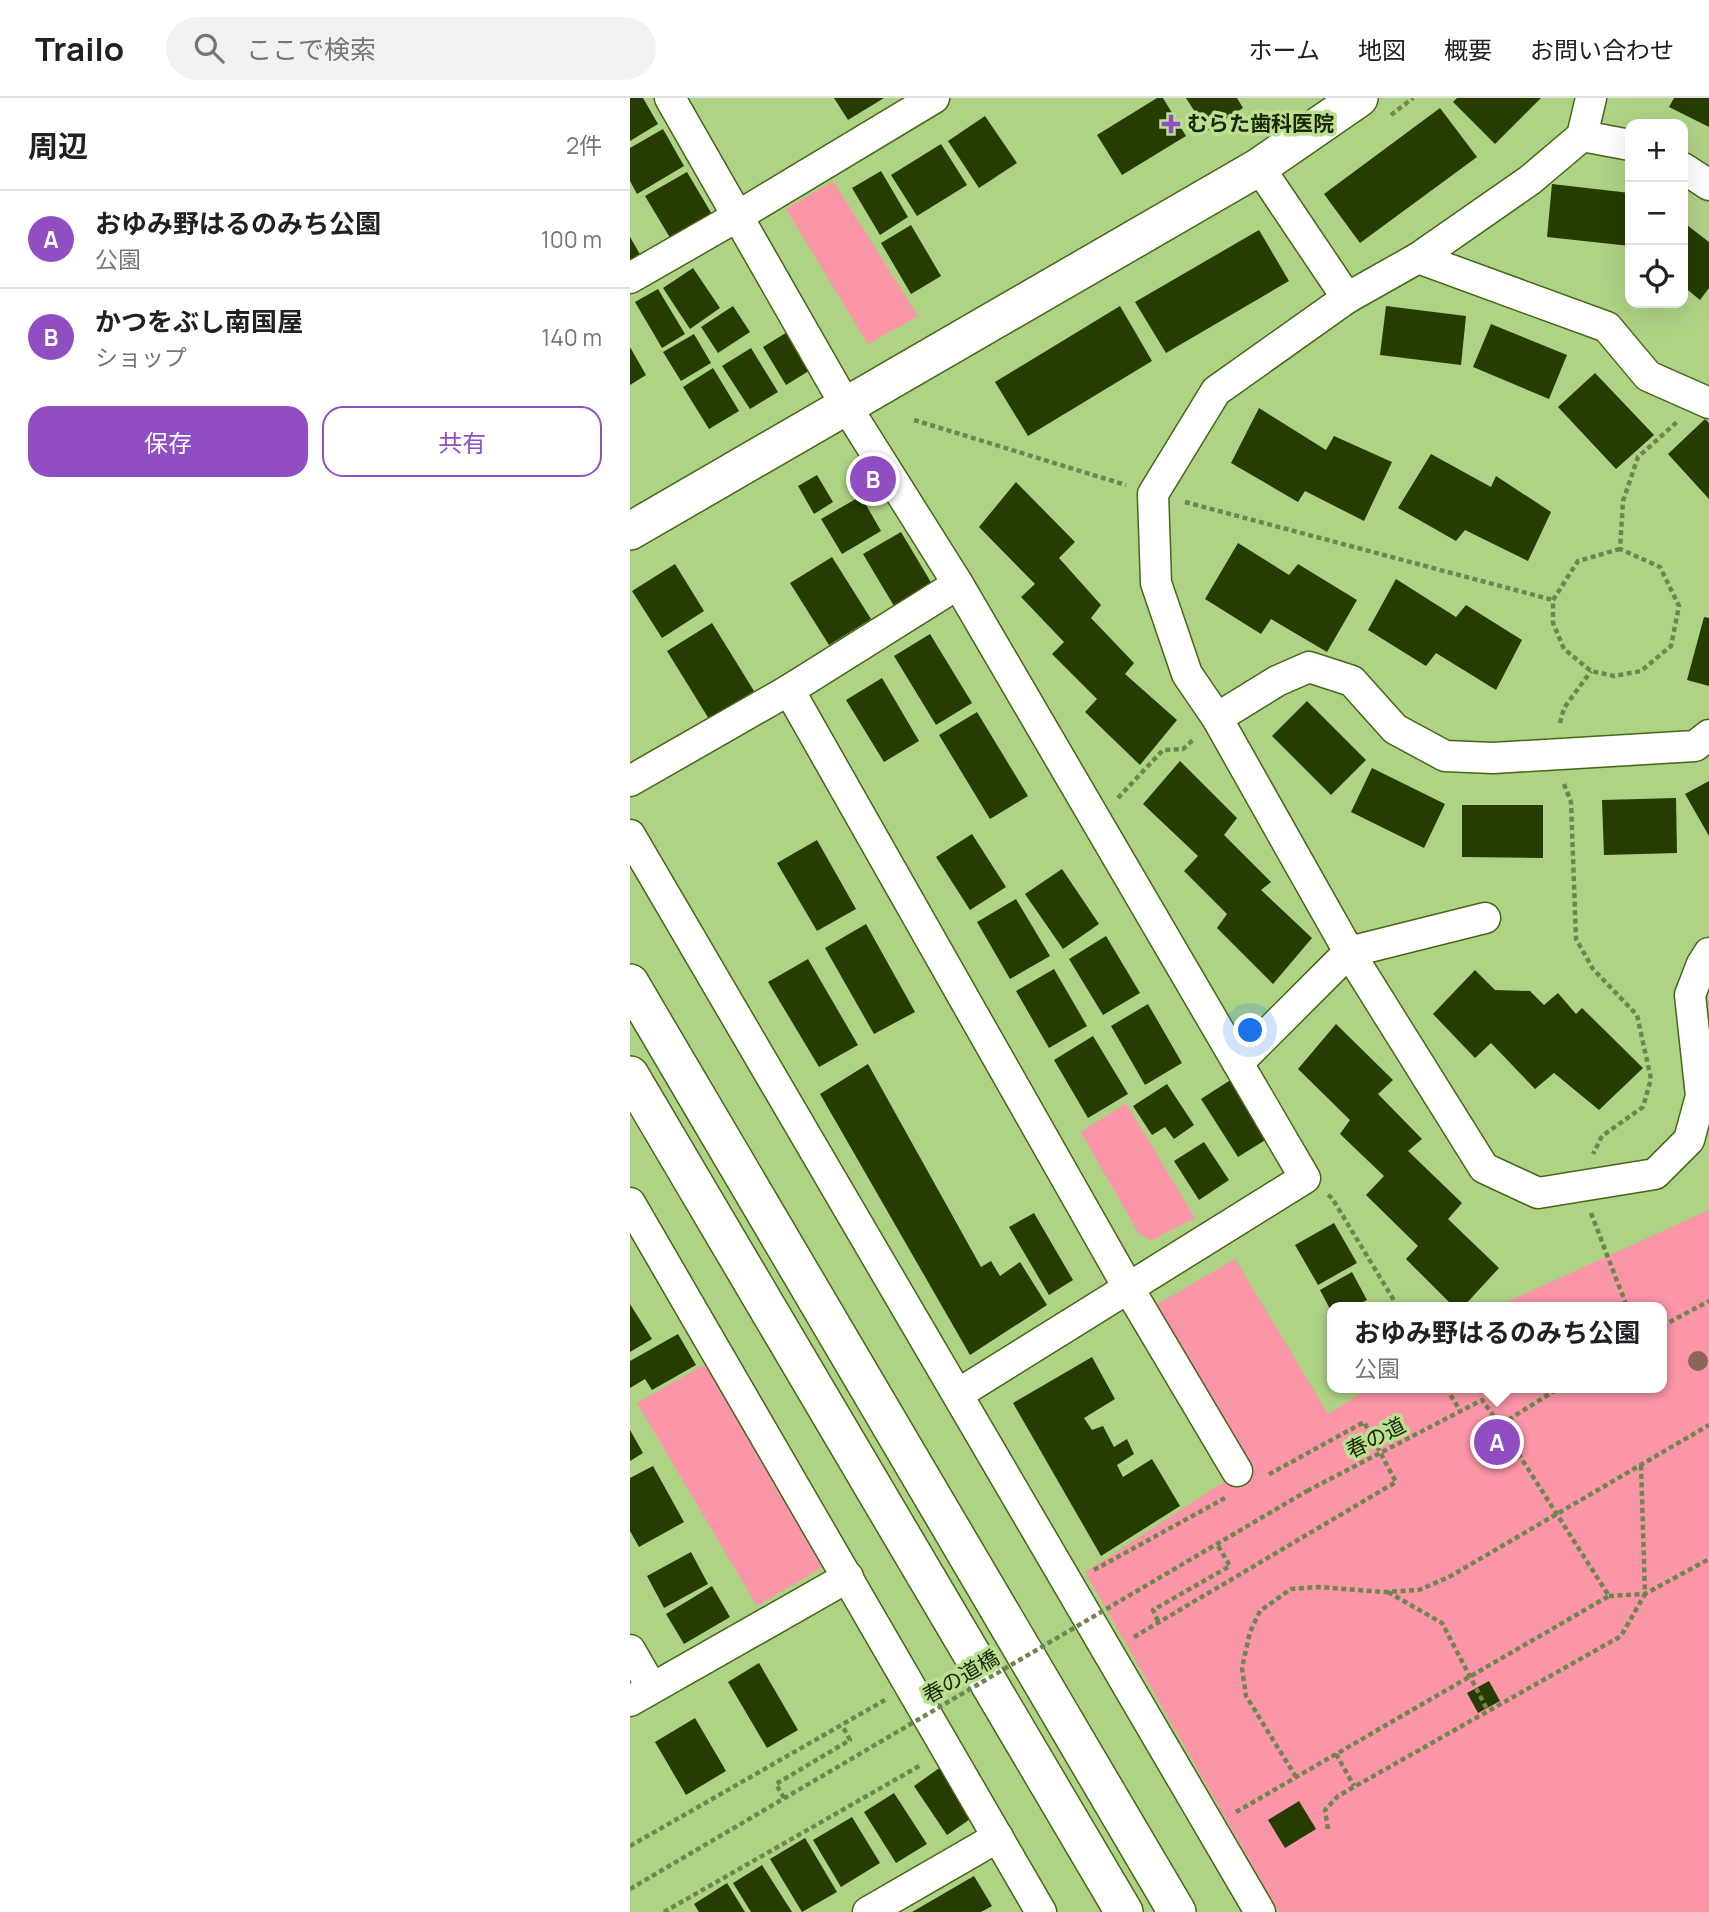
<!DOCTYPE html>
<html lang="ja">
<head>
<meta charset="utf-8">
<style>
	:root { --surface:#fff; --page:#f2f2f2; --text:#202124; --muted:#757577; --line:#e0e0e0; --accent:#914dc2 }
	body { margin:0; font-family:Manrope,"Noto Sans JP",sans-serif; background:var(--page); color:var(--text) }
	.controls { position:absolute; right:21px; top:21px; display:grid; overflow:hidden; border-radius:14px; box-shadow:0 7px 28px #0002 }
	.controls button { width:63px; height:63px; display:grid; place-items:center; padding:0; border:0; border-bottom:2px solid var(--line); background:var(--surface); color:var(--text); font:35px sans-serif }
	.you { position:absolute; left:621px; top:933px; width:24px; height:24px; margin:-18px; border:5px solid #fff; border-radius:50%; background:#1a73e8; box-shadow:0 0 0 10px #1a73e833 }
	.badge { display:grid; place-items:center; width:46px; height:46px; border-radius:50%; background:var(--accent); color:#fff; font-size:23px; font-weight:700 }
	.pin { position:absolute; translate:-50% -50%; border:4px solid #fff; box-shadow:0 2px 7px #0006 }
	.popup { position:absolute; left:697px; top:1204px; width:340px; height:91px; box-sizing:border-box; display:grid; place-content:center; border-radius:14px; background:var(--surface); filter:drop-shadow(0 2px 5px #0005); font-size:23px; white-space:nowrap; color:var(--muted) }
	.popup b { font-size:26px; color:var(--text) }
	.popup::after { content:''; position:absolute; left:50%; top:100%; margin-left:-14px; border:14px solid transparent; border-top-color:var(--surface) }
	.list { margin:0; padding:0; list-style:none }
	h2 { display:flex; justify-content:space-between; align-items:center; height:91px; margin:0; padding:0 28px; font-size:30px }
	h2 small { font-size:23px; font-weight:400; color:var(--muted) }
	.list li { display:grid; grid-template-columns:46px 1fr auto; gap:21px; align-items:center; box-sizing:border-box; height:98px; padding:0 28px; border-top:2px solid var(--line) }
	.list b { display:block; font-size:26px; white-space:nowrap }
	.list p { margin:0; font-size:23px; white-space:nowrap; color:var(--muted) }
	.list em { font-size:23px; font-style:normal; color:var(--muted) }
	.actions { display:flex; gap:14px; padding:21px 28px }
	.actions a { flex:1; padding:16px 0; border:2px solid var(--accent); border-radius:21px; text-align:center; font-size:24px; color:var(--accent) }
	.actions .main { background:var(--accent); color:#fff }
	.icon { flex:none; width:38px; height:38px; fill:none; stroke:currentColor; stroke-width:2; stroke-linecap:round; stroke-linejoin:round }
	.map { position:relative; flex:none; width:1079px; height:1814px; overflow:hidden }
	header { display:flex; align-items:center; gap:42px; box-sizing:border-box; height:98px; padding:0 35px; background:var(--surface); border-bottom:2px solid var(--line) }
	header strong { font-size:33px }
	nav { display:flex; gap:38px; margin-inline-start:auto; font-size:24px }
	.search { width:490px; height:63px; background:var(--page); display:flex; align-items:center; gap:18px; box-sizing:border-box; padding:0 24px; border-radius:38px; color:var(--muted); font-size:26px }
	main { display:flex }
	aside { flex:1; background:var(--surface) }
	.map>svg:first-child { display:block }
	.green { fill:#fb95a8 }
	.building { fill:#263c00 }
	.lines { fill:none; stroke-linecap:round; stroke-linejoin:round }
	.minor-casing { stroke:#476517; stroke-width:33 }
	.tertiary-casing { stroke:#476517; stroke-width:40 }
	.path { stroke:#6c864d; stroke-width:4.5; stroke-dasharray:5 3.5; stroke-linecap:butt }
	.minor { stroke:#fff; stroke-width:30 }
	.tertiary { stroke:#fff; stroke-width:37 }
	.path-bridge { stroke:#6c864d; stroke-width:4.5; stroke-dasharray:5 3.5; stroke-linecap:butt }
	.tree { fill:#8b6755 }
	.poi-dot { fill:#914dc2; stroke:#bce092; stroke-width:2.5 }
	.labels { text-anchor:middle; stroke-width:7; stroke-linejoin:round; paint-order:stroke }
	.poi-label { font-size:21px; font-weight:bold; fill:#1a2708; stroke:#bce092; text-anchor:start }
	.street-label { font-size:21px; fill:#1a2708; stroke:#bce092 }
</style>
</head>
<body>
<header>
<strong>Trailo</strong>
<div class="search"><svg class="icon" aria-label="search" viewBox="0 0 24 24"><circle cx="10" cy="10" r="6"/><path d="M15 15l6 6"/></svg>ここで検索</div>
<nav><a>ホーム</a><a>地図</a><a>概要</a><a>お問い合わせ</a></nav>
</header>
<main>
<aside>
<h2>周辺<small>2件</small></h2>
<ul class="list">
<li><span class="badge">A</span><div><b>おゆみ野はるのみち公園</b><p>公園</p></div><em>100 m</em></li>
<li><span class="badge">B</span><div><b>かつをぶし南国屋</b><p>ショップ</p></div><em>140 m</em></li>
</ul>
<div class="actions"><a class="main">保存</a><a>共有</a></div>
</aside>
<div class="map">
<svg width="1079" height="1814" viewBox="0 0 1079 1814">
	<rect width="100%" height="100%" fill="#afd385"/>
	<g class="green">
		<polygon points="203,83 288,218 238,246 156,111"/>
		<polygon points="496,1005 565,1120 522,1142 509,1136 451,1034"/>
		<polygon points="1079,1112 1079,1814 649,1814 455,1474 617,1369 526,1207 605,1161 698,1316 739,1290 1032,1290 1032,1209 866,1209"/>
		<polygon points="84,1261 203,1463 127,1508 7,1305"/>
	</g>
	<g class="building">
		<polygon points="0,0 13,0 28,26 0,43"/>
		<polygon points="204,0 254,0 218,22"/>
		<polygon points="527,0 533,0 556,38 492,77 467,37"/>
		<polygon points="556,0 607,0 613,10 577,33"/>
		<polygon points="827,0 911,0 865,46 823,4"/>
		<polygon points="1044,0 1079,0 1079,29 1039,9"/>
		<polygon points="810,10 847,59 730,145 694,96"/>
		<polygon points="355,18 387,65 349,90 318,43"/>
		<polygon points="33,31 54,68 7,96 0,83 0,50"/>
		<polygon points="311,46 337,87 287,118 261,77"/>
		<polygon points="251,73 278,119 250,137 222,90"/>
		<polygon points="57,74 83,118 42,143 15,98"/>
		<polygon points="922,86 1000,95 1000,148 917,139"/>
		<polygon points="1053,124 1079,144 1079,190 1070,202 1053,188"/>
		<polygon points="281,127 311,178 281,196 251,145"/>
		<polygon points="629,132 659,183 536,255 505,204"/>
		<polygon points="0,139 11,158 0,165"/>
		<polygon points="63,170 90,210 60,231 33,190"/>
		<polygon points="28,191 55,236 32,250 5,204"/>
		<polygon points="103,208 120,234 88,255 71,229"/>
		<polygon points="490,208 522,263 398,338 365,284"/>
		<polygon points="756,208 836,218 831,267 750,257"/>
		<polygon points="861,226 937,257 919,301 843,269"/>
		<polygon points="159,233 182,271 156,287 133,249"/>
		<polygon points="64,236 81,265 51,283 33,254"/>
		<polygon points="0,249 16,277 0,287"/>
		<polygon points="121,250 148,294 120,311 92,268"/>
		<polygon points="83,270 109,313 79,331 53,289"/>
		<polygon points="965,275 1024,337 986,371 928,309"/>
		<polygon points="629,310 696,352 704,338 762,364 734,423 675,393 668,404 601,365"/>
		<polygon points="1075,321 1079,325 1079,401 1038,356"/>
		<polygon points="801,356 861,389 866,378 921,414 898,463 835,432 826,443 768,410"/>
		<polygon points="187,377 203,404 184,416 168,388"/>
		<polygon points="386,384 445,444 429,460 471,507 461,520 504,565 495,576 547,622 510,667 455,614 467,601 422,556 434,544 391,499 405,486 349,429"/>
		<polygon points="231,398 251,433 212,456 191,421"/>
		<polygon points="271,434 302,486 264,508 233,456"/>
		<polygon points="608,445 659,477 668,466 727,502 697,554 641,521 631,536 575,501"/>
		<polygon points="202,459 241,521 199,547 160,485"/>
		<polygon points="45,466 74,513 32,540 2,493"/>
		<polygon points="766,481 826,519 836,507 892,542 866,592 806,555 796,568 738,532"/>
		<polygon points="1074,519 1079,520 1079,588 1057,582"/>
		<polygon points="82,525 124,593 79,621 37,553"/>
		<polygon points="300,536 342,605 306,627 264,558"/>
		<polygon points="252,580 289,643 254,664 216,602"/>
		<polygon points="677,603 736,662 701,697 642,638"/>
		<polygon points="347,614 398,698 360,721 309,637"/>
		<polygon points="550,663 607,720 594,737 641,784 631,792 682,840 643,886 587,830 597,816 554,773 568,758 513,706"/>
		<polygon points="742,670 815,706 794,750 721,714"/>
		<polygon points="1079,683 1079,738 1055,696"/>
		<polygon points="1046,700 1047,755 974,757 972,702"/>
		<polygon points="832,707 913,707 913,760 832,759"/>
		<polygon points="342,736 376,789 340,812 306,759"/>
		<polygon points="187,742 226,811 187,833 147,765"/>
		<polygon points="432,771 469,826 433,851 395,796"/>
		<polygon points="386,801 420,858 380,881 347,824"/>
		<polygon points="236,826 285,914 244,936 195,850"/>
		<polygon points="476,838 510,895 473,917 439,861"/>
		<polygon points="178,861 228,947 189,969 138,884"/>
		<polygon points="424,871 457,928 419,950 386,893"/>
		<polygon points="845,872 865,892 900,893 914,907 928,895 946,916 952,910 1013,970 969,1012 924,975 905,991 861,945 845,960 803,916"/>
		<polygon points="518,906 552,965 515,987 481,928"/>
		<polygon points="706,926 763,982 748,996 792,1041 778,1053 832,1105 818,1121 869,1170 833,1209 824,1209 776,1161 788,1148 736,1097 754,1078 710,1036 720,1022 668,971"/>
		<polygon points="463,938 498,996 458,1020 424,962"/>
		<polygon points="238,966 351,1169 361,1163 370,1178 390,1164 417,1207 340,1257 190,996"/>
		<polygon points="602,981 640,1039 608,1059 571,1001"/>
		<polygon points="537,986 564,1027 544,1041 535,1029 522,1037 503,1008"/>
		<polygon points="574,1044 599,1082 569,1102 544,1063"/>
		<polygon points="404,1115 443,1182 419,1197 379,1129"/>
		<polygon points="704,1125 727,1165 688,1187 665,1147"/>
		<polygon points="722,1174 737,1202 723,1209 702,1209 702,1215 690,1192"/>
		<polygon points="0,1206 22,1241 0,1254"/>
		<polygon points="48,1236 66,1267 22,1292 15,1281 0,1290 0,1263"/>
		<polygon points="462,1259 485,1301 454,1320 462,1332 473,1328 484,1349 497,1341 504,1356 487,1367 493,1379 522,1361 550,1408 471,1458 383,1305"/>
		<polygon points="0,1332 13,1355 0,1363"/>
		<polygon points="23,1368 54,1424 9,1449 0,1433 0,1380"/>
		<polygon points="61,1454 78,1486 34,1510 17,1478"/>
		<polygon points="82,1488 100,1519 54,1546 36,1516"/>
		<polygon points="129,1565 168,1632 137,1650 98,1584"/>
		<polygon points="859,1583 870,1603 848,1615 837,1595"/>
		<polygon points="65,1620 96,1673 56,1697 25,1644"/>
		<polygon points="315,1666 349,1715 317,1737 284,1688"/>
		<polygon points="264,1695 297,1746 266,1765 234,1714"/>
		<polygon points="669,1703 686,1731 655,1750 638,1722"/>
		<polygon points="222,1719 250,1765 211,1789 183,1742"/>
		<polygon points="175,1740 207,1794 172,1814 140,1761"/>
		<polygon points="132,1767 162,1814 121,1814 103,1785"/>
		<polygon points="344,1778 362,1808 351,1814 282,1814"/>
		<polygon points="97,1785 115,1814 69,1814 64,1806"/>
	</g>
	<g class="lines">
		<g class="minor-casing">
			<g id="minor">
				<polyline points="40,0 216,308 328,486 675,1080 328,1296"/>
				<polyline points="952,38 961,0"/>
				<polyline points="1000,47 952,38 900,82 788,160 717,200 586,293 523,396 526,485 557,576 587,620 719,854 854,1070 908,1095 1025,1076 1059,1042 1071,998 1060,897 1072,866 1079,855"/>
				<polyline points="629,69 717,200"/>
				<polyline points="1053,70 1079,87"/>
				<polyline points="788,160 977,229 1018,278 1079,305"/>
				<polyline points="0,180 108,118 304,0"/>
				<polyline points="159,592 328,486"/>
				<polyline points="587,620 647,583 679,569 722,583 765,631 815,658 863,660 1065,648 1079,637"/>
				<polyline points="0,683 159,592 499,1191 607,1373"/>
				<polyline points="0,737 630,1814"/>
				<polyline points="608,965 719,854 855,820"/>
				<polyline points="0,1105 411,1814"/>
				<polyline points="0,1552 22,1590"/>
				<polyline points="0,1603 218,1479"/>
				<polyline points="238,1814 368,1739"/>
			</g>
		</g>
		<g class="tertiary-casing">
			<g id="tertiary">
				<polyline points="0,433 629,69 729,0"/>
				<polyline points="0,885 547,1814"/>
				<polyline points="0,977 494,1814"/>
			</g>
		</g>
		<g class="path">
			<polyline points="761,17 783,0"/>
			<polyline points="284,322 496,387"/>
			<polyline points="555,404 923,502"/>
			<polyline points="990,451 948,463 923,502 923,525 934,551 961,573 984,578 1011,573 1041,548 1049,508 1030,469 990,451 993,403 1008,359 1047,324"/>
			<polyline points="930,625 934,610 961,573"/>
			<polyline points="934,686 941,704 946,841 963,871 1007,917 1021,981 1013,1009 972,1038 963,1056"/>
			<polyline points="488,700 533,652 553,651 563,642"/>
			<polyline points="698,1097 702,1100 768,1209"/>
			<polyline points="961,1115 997,1209"/>
			<polyline points="1032,1228 1079,1203"/>
			<polyline points="816,1290 831,1314"/>
			<polyline points="677,1393 852,1302 870,1327 929,1290"/>
			<polyline points="464,1472 595,1400"/>
			<polyline points="758,1494 812,1525 858,1613"/>
			<polyline points="979,1498 1015,1496 1079,1461"/>
			<polyline points="528,1523 523,1512 600,1468 587,1446"/>
			<polyline points="504,1539 766,1384 734,1324 636,1378"/>
			<polyline points="706,1656 724,1688"/>
			<polyline points="666,1679 616,1598 612,1570 620,1534 630,1513 661,1491 688,1489 754,1494 789,1492 819,1479 1079,1327"/>
			<polyline points="154,1700 146,1686 220,1642 212,1627"/>
			<polyline points="606,1714 979,1498 870,1327"/>
			<polyline points="698,1731 695,1712 708,1698 991,1538 1015,1496 1011,1366"/>
			<polyline points="0,1748 255,1602"/>
			<polyline points="34,1814 291,1667"/>
		</g>
		<use href="#minor" class="minor"/>
		<use href="#tertiary" class="tertiary"/>
		<polyline class="path-bridge" points="0,1791 677,1393"/>
	</g>
	<circle class="tree" cx="1068" cy="1263" r="10"/>
	<path class="poi-dot" d="M537.5 15.5h7v7h7v7h-7v7h-7v-7h-7v-7h7z"/>
	<g class="labels">
		<g class="poi-label">
			<text x="557" y="33">むらた歯科医院</text>
		</g>
		<g class="street-label">
			<text transform="translate(746 1340) rotate(-27)" y="7">春の道</text>
			<text transform="translate(331 1579) rotate(-30)" y="7">春の道橋</text>
		</g>
	</g>
</svg>
<div class="controls">
<button>+</button>
<button>−</button>
<button><svg class="icon" aria-label="locate" viewBox="0 0 24 24"><circle cx="12" cy="12" r="6"/><path d="M12 2v4M12 18v4M2 12h4M18 12h4"/></svg></button>
</div>
<div class="you"></div>
<div class="pin badge" style="left:867px;top:1344px">A</div>
<div class="popup"><b>おゆみ野はるのみち公園</b>公園</div>
<div class="pin badge" style="left:243px;top:381px">B</div>
</div>
</main>
</body>
</html>
